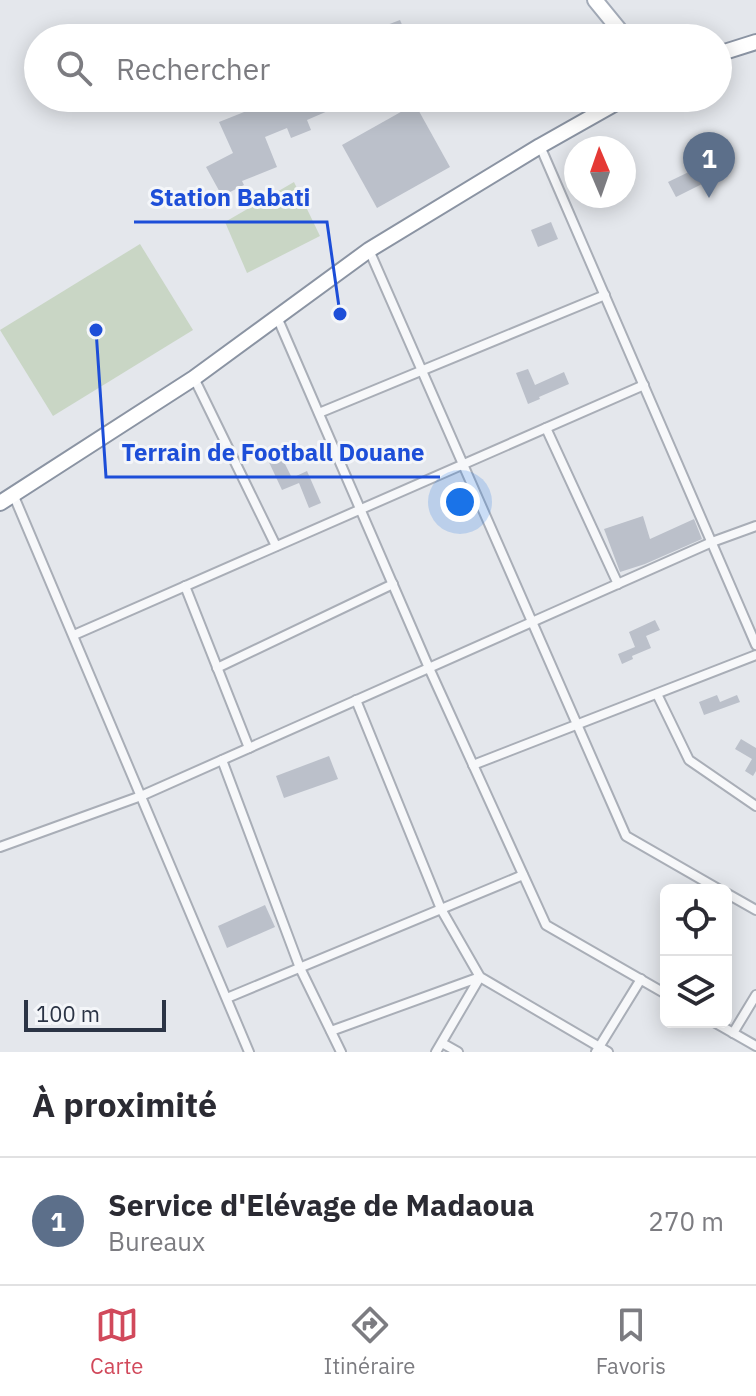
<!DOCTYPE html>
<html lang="fr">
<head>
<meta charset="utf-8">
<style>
	:root { --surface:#fff; --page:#f2f2f3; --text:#2b2b33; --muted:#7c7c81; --line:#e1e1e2; --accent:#d1495b }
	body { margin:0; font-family:"IBM Plex Sans",sans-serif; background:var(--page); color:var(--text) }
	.controls { position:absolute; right:24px; bottom:24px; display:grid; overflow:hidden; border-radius:12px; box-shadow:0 4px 20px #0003 }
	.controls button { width:72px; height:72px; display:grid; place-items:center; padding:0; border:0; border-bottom:2px solid var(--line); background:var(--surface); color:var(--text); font:40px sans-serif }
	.compass { position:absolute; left:564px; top:136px; width:72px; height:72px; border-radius:50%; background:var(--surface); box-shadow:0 4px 20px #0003; rotate:358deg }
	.scale { position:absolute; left:24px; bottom:20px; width:142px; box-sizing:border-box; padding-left:8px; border:4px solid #2b3445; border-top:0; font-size:22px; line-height:28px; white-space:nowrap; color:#2b3445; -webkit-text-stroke:6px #f4f6f9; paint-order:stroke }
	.you { position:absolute; left:460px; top:502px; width:28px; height:28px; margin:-20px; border:6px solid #fff; border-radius:50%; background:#1a73e8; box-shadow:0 0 0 12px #1a73e833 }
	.badge { display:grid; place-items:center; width:52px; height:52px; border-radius:50%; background:var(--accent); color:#fff; font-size:26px; font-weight:700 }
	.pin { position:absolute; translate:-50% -66px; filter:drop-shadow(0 2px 4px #0008) }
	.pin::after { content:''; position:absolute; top:42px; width:28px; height:24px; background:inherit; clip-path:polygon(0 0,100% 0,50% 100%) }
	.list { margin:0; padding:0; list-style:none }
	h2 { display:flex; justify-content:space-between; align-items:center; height:104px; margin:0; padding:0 32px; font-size:34px }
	h2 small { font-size:26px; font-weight:400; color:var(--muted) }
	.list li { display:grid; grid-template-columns:52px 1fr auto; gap:24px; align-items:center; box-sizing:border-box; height:128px; padding:0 32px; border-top:2px solid var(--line) }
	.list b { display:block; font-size:30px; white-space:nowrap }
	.list p { margin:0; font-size:26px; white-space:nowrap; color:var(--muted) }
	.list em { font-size:26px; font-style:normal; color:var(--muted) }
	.icon { flex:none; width:44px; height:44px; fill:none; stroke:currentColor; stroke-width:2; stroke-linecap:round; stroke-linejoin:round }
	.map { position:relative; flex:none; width:756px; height:1052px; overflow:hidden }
	.search { position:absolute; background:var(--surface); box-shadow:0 4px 20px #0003; left:24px; right:24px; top:24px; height:88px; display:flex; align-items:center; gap:20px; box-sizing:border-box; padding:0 28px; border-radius:44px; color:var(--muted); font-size:30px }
	.sheet { height:232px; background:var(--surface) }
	nav { display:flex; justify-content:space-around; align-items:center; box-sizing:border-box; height:112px; border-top:2px solid var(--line); background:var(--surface); font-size:22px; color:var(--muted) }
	nav a { display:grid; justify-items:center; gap:4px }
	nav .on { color:var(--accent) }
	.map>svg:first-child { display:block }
	.green { fill:#c9d6c5 }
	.building { fill:#bbc0ca }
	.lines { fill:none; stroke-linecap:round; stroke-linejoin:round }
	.minor-casing { stroke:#a9aeb7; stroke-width:12 }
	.primary-casing { stroke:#a3abb8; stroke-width:18 }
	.trunk-casing { stroke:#8b94a3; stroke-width:18 }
	.minor { stroke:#f7f8fa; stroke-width:8 }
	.primary { stroke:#fff; stroke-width:14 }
	.trunk { stroke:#fff; stroke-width:14 }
	.leader { fill:none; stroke:#1d4ed8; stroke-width:3 }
	.callout-dot { fill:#1d4ed8; stroke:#f4f6f9; stroke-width:3 }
	.callout-label { font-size:24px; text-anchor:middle; font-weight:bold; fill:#1d4ed8; stroke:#f4f6f9; stroke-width:6; stroke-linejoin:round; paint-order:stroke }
</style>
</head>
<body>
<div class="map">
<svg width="756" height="1052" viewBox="0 0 756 1052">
	<rect width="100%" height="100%" fill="#e4e7ec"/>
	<g class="green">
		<polygon points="294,182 320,236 247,273 225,222"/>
		<polygon points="140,244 193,330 53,416 0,330"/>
	</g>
	<g class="building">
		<polygon points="400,20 404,29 382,38 353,38"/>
		<polygon points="279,98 342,98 344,104 307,120 311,130 291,138 287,128 265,137 277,167 242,181 244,185 222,196 206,167 233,153 219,122"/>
		<polygon points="415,104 450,167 377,208 342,145"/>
		<polygon points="695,169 702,184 676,197 668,182"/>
		<polygon points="551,222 558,239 538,247 531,230"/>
		<polygon points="528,369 535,385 564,372 569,384 539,397 540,399 528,404 516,373"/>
		<polygon points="279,452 292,478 307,471 321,503 309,508 299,483 282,490 267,458"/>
		<polygon points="643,516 650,539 694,519 702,539 645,564 620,572 604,529"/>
		<polygon points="655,620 660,630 646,636 651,648 632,656 633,659 622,664 618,654 635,647 629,632"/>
		<polygon points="717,695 720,702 737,695 740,702 704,715 699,702"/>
		<polygon points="741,739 756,748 756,771 753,776 745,771 752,759 735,749"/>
		<polygon points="329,756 338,779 284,798 276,776"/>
		<polygon points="265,905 275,927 227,948 218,926"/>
	</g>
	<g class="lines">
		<g class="minor-casing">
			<g id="minor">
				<polyline points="540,146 756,645"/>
				<polyline points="369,250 626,836 720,890"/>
				<polyline points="277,317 429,668 546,925 666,994"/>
				<polyline points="194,378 276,546"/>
				<polyline points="319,413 605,295"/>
				<polyline points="546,428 618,584"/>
				<polyline points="13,494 249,1052"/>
				<polyline points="185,586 249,748"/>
				<polyline points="74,635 644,385"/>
				<polyline points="217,668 393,584"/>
				<polyline points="657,694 689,760 756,806"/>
				<polyline points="356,700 441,909 480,977 608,1052"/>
				<polyline points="222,760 300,968 341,1052"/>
				<polyline points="473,765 756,655"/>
				<polyline points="0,847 141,796 712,542 756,526"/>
				<polyline points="726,893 756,910"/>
				<polyline points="227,998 523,875"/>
				<polyline points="714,1022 756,1046"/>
				<polyline points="331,1031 480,977 436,1052"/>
				<polyline points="733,1033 756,995"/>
				<polyline points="442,1043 458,1052"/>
				<polyline points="596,1052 641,979"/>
			</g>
		</g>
		<g class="primary-casing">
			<polyline id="primary" points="595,0 626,38"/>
		</g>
		<g class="trunk-casing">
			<g id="trunk">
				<polyline points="718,54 756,42"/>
				<polyline points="0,503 194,378 369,250 540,146 625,98"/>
			</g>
		</g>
		<use href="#minor" class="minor"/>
		<use href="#primary" class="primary"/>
		<use href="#trunk" class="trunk"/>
	</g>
	<path class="leader" d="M340 314L327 222H134M96 330L106 477H440"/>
	<g class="callout-dot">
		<circle cx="340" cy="314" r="8"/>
		<circle cx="96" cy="330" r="8"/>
	</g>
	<g class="callout-label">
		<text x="230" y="206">Station Babati</text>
		<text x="273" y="461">Terrain de Football Douane</text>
	</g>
</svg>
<div class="controls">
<button><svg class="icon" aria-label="locate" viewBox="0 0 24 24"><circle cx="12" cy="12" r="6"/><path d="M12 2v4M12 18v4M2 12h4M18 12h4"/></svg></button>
<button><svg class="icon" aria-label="layers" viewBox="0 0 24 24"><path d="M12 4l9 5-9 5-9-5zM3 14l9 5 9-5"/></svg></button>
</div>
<svg class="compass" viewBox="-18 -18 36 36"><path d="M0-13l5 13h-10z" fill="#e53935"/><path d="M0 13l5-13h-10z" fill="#7c7c81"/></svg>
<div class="scale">100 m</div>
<div class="you"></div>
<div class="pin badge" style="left:709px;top:198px;background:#5c6f8a">1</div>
<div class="search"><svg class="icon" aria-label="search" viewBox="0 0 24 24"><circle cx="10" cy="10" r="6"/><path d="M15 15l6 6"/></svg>Rechercher</div>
</div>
<section class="sheet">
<h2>À proximité<small></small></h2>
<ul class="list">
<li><span class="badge" style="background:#5c6f8a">1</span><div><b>Service d'Elévage de Madaoua</b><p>Bureaux</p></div><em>270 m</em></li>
</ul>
</section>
<nav>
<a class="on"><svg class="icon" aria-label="map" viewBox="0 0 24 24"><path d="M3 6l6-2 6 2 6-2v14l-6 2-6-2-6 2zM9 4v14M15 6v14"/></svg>Carte</a>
<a><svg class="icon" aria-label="directions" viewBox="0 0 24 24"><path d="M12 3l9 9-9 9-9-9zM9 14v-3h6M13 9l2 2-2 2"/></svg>Itinéraire</a>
<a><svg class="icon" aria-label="saved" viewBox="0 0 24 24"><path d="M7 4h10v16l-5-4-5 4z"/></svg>Favoris</a>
</nav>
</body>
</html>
